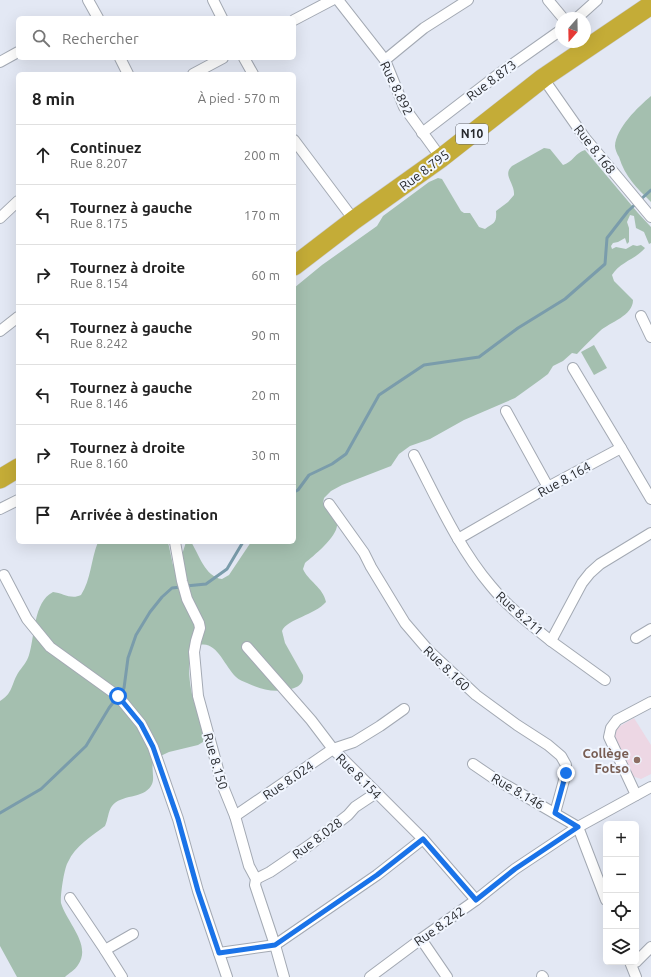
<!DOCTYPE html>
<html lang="fr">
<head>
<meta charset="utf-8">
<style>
	:root { --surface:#fff; --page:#f2f2f2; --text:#222; --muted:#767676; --line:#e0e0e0 }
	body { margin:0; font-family:Ubuntu,sans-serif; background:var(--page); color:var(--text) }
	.controls { position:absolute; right:12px; bottom:12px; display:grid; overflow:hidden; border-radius:6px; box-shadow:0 4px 16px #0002 }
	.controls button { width:36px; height:36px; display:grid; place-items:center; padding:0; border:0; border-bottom:1px solid var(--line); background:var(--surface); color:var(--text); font:20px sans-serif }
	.compass { position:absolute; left:555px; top:12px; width:36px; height:36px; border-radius:50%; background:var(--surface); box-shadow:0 4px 16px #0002; rotate:200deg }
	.stop { position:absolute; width:12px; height:12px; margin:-9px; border:3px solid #1a73e8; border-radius:50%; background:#fff }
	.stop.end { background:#1a73e8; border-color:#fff; box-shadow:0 1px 4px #0008 }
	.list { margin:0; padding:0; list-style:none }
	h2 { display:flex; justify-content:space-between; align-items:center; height:52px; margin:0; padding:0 16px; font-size:17px }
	h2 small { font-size:13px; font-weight:400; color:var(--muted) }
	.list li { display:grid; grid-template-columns:26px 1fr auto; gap:12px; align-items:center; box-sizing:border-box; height:60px; padding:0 16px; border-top:1px solid var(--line) }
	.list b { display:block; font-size:15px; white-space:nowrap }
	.list p { margin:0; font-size:13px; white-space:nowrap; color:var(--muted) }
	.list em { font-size:13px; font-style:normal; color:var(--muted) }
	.icon { flex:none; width:22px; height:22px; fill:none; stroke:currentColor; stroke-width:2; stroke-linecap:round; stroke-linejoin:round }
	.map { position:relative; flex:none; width:651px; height:977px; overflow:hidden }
	.search { position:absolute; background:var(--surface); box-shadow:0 4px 16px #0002; left:16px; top:16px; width:280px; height:44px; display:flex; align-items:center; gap:10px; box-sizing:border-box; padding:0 14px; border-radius:6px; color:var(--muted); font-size:15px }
	.panel { position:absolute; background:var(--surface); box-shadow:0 4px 16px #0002; left:16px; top:72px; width:280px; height:472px; border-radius:6px }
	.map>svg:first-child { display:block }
	.education { fill:#edd7e4 }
	.green { fill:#a4bfaf }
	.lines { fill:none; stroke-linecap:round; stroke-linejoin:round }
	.stream { stroke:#7a9cab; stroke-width:3 }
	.street-casing { stroke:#a3a9b3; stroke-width:12 }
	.highway-casing { stroke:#c7c7c8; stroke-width:20 }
	.street { stroke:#fff; stroke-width:10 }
	.highway { stroke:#c4ac37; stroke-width:19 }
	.route { stroke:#1a73e8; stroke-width:5 }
	.education-dot { fill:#8d6e63; stroke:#f1f6ff; stroke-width:1.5 }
	.labels { text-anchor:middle; stroke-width:4; stroke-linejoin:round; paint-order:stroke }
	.shield { fill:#f1f6ff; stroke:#64666c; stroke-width:1 }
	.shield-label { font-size:12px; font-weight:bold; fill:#27292d }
	.street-label { font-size:13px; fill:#27292d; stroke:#f1f6ff }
	.education-label { font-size:13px; font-weight:bold; fill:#785e54; stroke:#f1f6ff; text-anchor:end }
</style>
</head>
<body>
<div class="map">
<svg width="651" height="977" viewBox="0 0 651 977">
	<rect width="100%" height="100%" fill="#e3e8f4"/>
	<polygon class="education" points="634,718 651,745 651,774 641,779 632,776 613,742 615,729"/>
	<g class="green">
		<path d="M651,96V202C637,188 625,177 619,157C617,154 615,149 615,146C616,128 638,107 651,96Z"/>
		<path d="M544,148L550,149L563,165C572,163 576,152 585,150L638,213L651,227V243L649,244L644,232L636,228L634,216L630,215L627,222L629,228V242L627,244L625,238L618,242L613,243L611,246L612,249L616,247L626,249L633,245L637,246L641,245L645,248C636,259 620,262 612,275L614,281L633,300C633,316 610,322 600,331C592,339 584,346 577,354L572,353L563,361L553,366L548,374L540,380L515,398L464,420L430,439L410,446L399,454L391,466L342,485L331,491L324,498L323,503C327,508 333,514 336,520C343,533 314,555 305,563L303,569C308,581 323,587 326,602C315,615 287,619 282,631L285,643L303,675C304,683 299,687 291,689C274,693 262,690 247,683C243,681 239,680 236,677C224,666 216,638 197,646C184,651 190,687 193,698C194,705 198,711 199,718C201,725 202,732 203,739V742L198,745L169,752L154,759C150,769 156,778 151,786C143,799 121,794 112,806C108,811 108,820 105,826C92,836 75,846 68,862C64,868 60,897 61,903C67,923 92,945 78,965C75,970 69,973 65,977H17L0,946V701C13,693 11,685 18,673C22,667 27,662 29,655C35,637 33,602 53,592C63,593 71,600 81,595C91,580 91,559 98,542H168L173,565H177L180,561L186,542H191C199,554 205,577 222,579L229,575L251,542H294V288L322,265L377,226L383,216L429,182L438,178L442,179L461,211L464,213H470L479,227L485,229C494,223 497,223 496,211L508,202L514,195C515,183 502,175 512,166Z"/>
		<polygon points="594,345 607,368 594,375 581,352"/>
	</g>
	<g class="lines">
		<g class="stream">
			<polyline points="294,492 298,490 309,475 332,464 346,454 379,395 424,365 479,357 518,328 565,299 605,264 607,238 628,211 651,190"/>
			<polyline points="186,586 206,584 227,569 243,542"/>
			<polyline points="0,813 41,789 86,746 109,708 124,688 128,658 136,635 150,612 162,597 172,588 181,587"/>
		</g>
		<g class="street-casing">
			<g id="street">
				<polyline points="88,0 98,18"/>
				<polyline points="213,0 222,18"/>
				<polyline points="338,0 385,60 404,107 441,158"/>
				<polyline points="548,0 563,18"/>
				<polyline points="577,18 597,0"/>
				<polyline points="294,20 332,0"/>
				<polyline points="120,58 128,74"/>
				<polyline points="244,58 253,74"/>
				<polyline points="385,60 424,28 468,0"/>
				<polyline points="0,62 18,52"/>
				<polyline points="193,74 223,58"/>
				<polyline points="543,78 585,138 651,217"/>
				<polyline points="422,133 500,73 561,30"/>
				<polyline points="294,140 354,220"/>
				<polyline points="0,218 18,201"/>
				<polyline points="641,316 651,337"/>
				<polyline points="0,331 18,317"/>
				<polyline points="573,368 621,448"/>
				<polyline points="506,411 548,487"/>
				<path d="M414,455C437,499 458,547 491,586C508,607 530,624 551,641L582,583L590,573L600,564L651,533"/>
				<polyline points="329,504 364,553 371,567 405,623 429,651 476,695 517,725 548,745 561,756 566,765 566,773 555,813"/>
				<polyline points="0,509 18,500"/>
				<polyline points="458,539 548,487 621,448 651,499"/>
				<polyline points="175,542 182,581 187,599 199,623 200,628 196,641 194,652 198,696 222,784 235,816 249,866 256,879 255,885 275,945 284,977"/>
				<polyline points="4,575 27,619 50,647 118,696 141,724 153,747 178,819 198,891 227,977"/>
				<polyline points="636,638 651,629"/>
				<polyline points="551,641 605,680"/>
				<polyline points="247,647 311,720 333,749 423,839 476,900"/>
				<polyline points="473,764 492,777 578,827 606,900"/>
				<polyline points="636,795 609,737 611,728 617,720 651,702"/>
				<polyline points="235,816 333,749 354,742 380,726 404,709"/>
				<polyline points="256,879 270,872 311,844 348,815 355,807 376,793"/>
				<polyline points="70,898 105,950"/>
				<polyline points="421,939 447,977"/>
				<polyline points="219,953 275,945 377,875 423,839"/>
				<polyline points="630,962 636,977"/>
				<polyline points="636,962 651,947"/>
				<polyline points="542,976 543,977"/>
				<polyline points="122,977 105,950 133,934"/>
				<polyline points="370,977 421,939 476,900 515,869 578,827 651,787"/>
			</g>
		</g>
		<g class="highway-casing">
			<g id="highway">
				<polyline points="294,266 354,220 441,158 543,78 651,5"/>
				<polyline points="0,479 18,468"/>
			</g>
		</g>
		<use href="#street" class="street"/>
		<use href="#highway" class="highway"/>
	</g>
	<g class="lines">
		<polyline class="route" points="118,696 141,724 153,747 178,819 198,891 219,953 275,945 377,875 423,839 476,900 515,869 578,827 555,813 566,773"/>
	</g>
	<circle class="education-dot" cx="637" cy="760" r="4"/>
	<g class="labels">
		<rect class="shield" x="456" y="124" width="32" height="20" rx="3"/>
		<g class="shield-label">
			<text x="472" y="138">N10</text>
		</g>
		<g class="street-label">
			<text transform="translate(491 80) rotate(-37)" y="5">Rue 8.873</text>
			<text transform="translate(397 88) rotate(64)" y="5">Rue 8.892</text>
			<text transform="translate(595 149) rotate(52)" y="5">Rue 8.168</text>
			<text transform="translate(424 170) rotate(-37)" y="5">Rue 8.795</text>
			<text transform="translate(564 479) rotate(-29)" y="5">Rue 8.164</text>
			<text transform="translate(520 613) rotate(42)" y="5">Rue 8.211</text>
			<text transform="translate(447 668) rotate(44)" y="5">Rue 8.160</text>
			<text transform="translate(216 761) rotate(74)" y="5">Rue 8.150</text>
			<text transform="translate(359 776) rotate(45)" y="5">Rue 8.154</text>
			<text transform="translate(288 780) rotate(-34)" y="5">Rue 8.024</text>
			<text transform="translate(518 791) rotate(30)" y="5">Rue 8.146</text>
			<text transform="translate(317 838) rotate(-37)" y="5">Rue 8.028</text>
			<text transform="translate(439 926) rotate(-35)" y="5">Rue 8.242</text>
		</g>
		<g class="education-label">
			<text x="629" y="758">Collège<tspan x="629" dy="15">Fotso</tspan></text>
		</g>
	</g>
</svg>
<div class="controls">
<button>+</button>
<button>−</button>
<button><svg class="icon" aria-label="locate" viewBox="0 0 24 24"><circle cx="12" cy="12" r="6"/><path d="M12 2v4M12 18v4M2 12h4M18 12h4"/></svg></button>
<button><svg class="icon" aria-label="layers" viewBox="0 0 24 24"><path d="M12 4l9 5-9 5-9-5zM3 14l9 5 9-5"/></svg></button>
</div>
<svg class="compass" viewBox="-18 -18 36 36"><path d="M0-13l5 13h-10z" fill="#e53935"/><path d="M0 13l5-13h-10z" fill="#767676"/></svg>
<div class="stop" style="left:118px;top:696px"></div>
<div class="stop end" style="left:566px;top:773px"></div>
<div class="search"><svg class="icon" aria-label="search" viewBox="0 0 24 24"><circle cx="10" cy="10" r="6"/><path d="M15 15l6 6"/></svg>Rechercher</div>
<section class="panel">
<h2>8 min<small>À pied · 570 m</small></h2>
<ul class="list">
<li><svg class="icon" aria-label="ahead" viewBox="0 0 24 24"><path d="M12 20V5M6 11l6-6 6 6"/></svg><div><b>Continuez</b><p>Rue 8.207</p></div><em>200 m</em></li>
<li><svg class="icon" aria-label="left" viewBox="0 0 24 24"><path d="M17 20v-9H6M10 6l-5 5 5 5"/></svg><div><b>Tournez à gauche</b><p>Rue 8.175</p></div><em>170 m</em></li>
<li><svg class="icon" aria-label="right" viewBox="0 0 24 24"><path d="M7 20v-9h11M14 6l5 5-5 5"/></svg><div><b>Tournez à droite</b><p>Rue 8.154</p></div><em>60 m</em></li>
<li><svg class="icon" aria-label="left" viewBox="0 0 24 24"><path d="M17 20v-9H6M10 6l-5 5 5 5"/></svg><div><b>Tournez à gauche</b><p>Rue 8.242</p></div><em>90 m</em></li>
<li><svg class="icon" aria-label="left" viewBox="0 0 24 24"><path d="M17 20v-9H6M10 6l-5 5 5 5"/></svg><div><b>Tournez à gauche</b><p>Rue 8.146</p></div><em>20 m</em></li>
<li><svg class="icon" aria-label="right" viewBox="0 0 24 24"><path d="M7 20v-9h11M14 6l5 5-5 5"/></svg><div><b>Tournez à droite</b><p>Rue 8.160</p></div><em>30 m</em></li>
<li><svg class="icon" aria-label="arrive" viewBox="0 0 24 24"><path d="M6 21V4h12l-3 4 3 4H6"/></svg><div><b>Arrivée à destination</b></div></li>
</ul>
</section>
</div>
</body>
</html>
